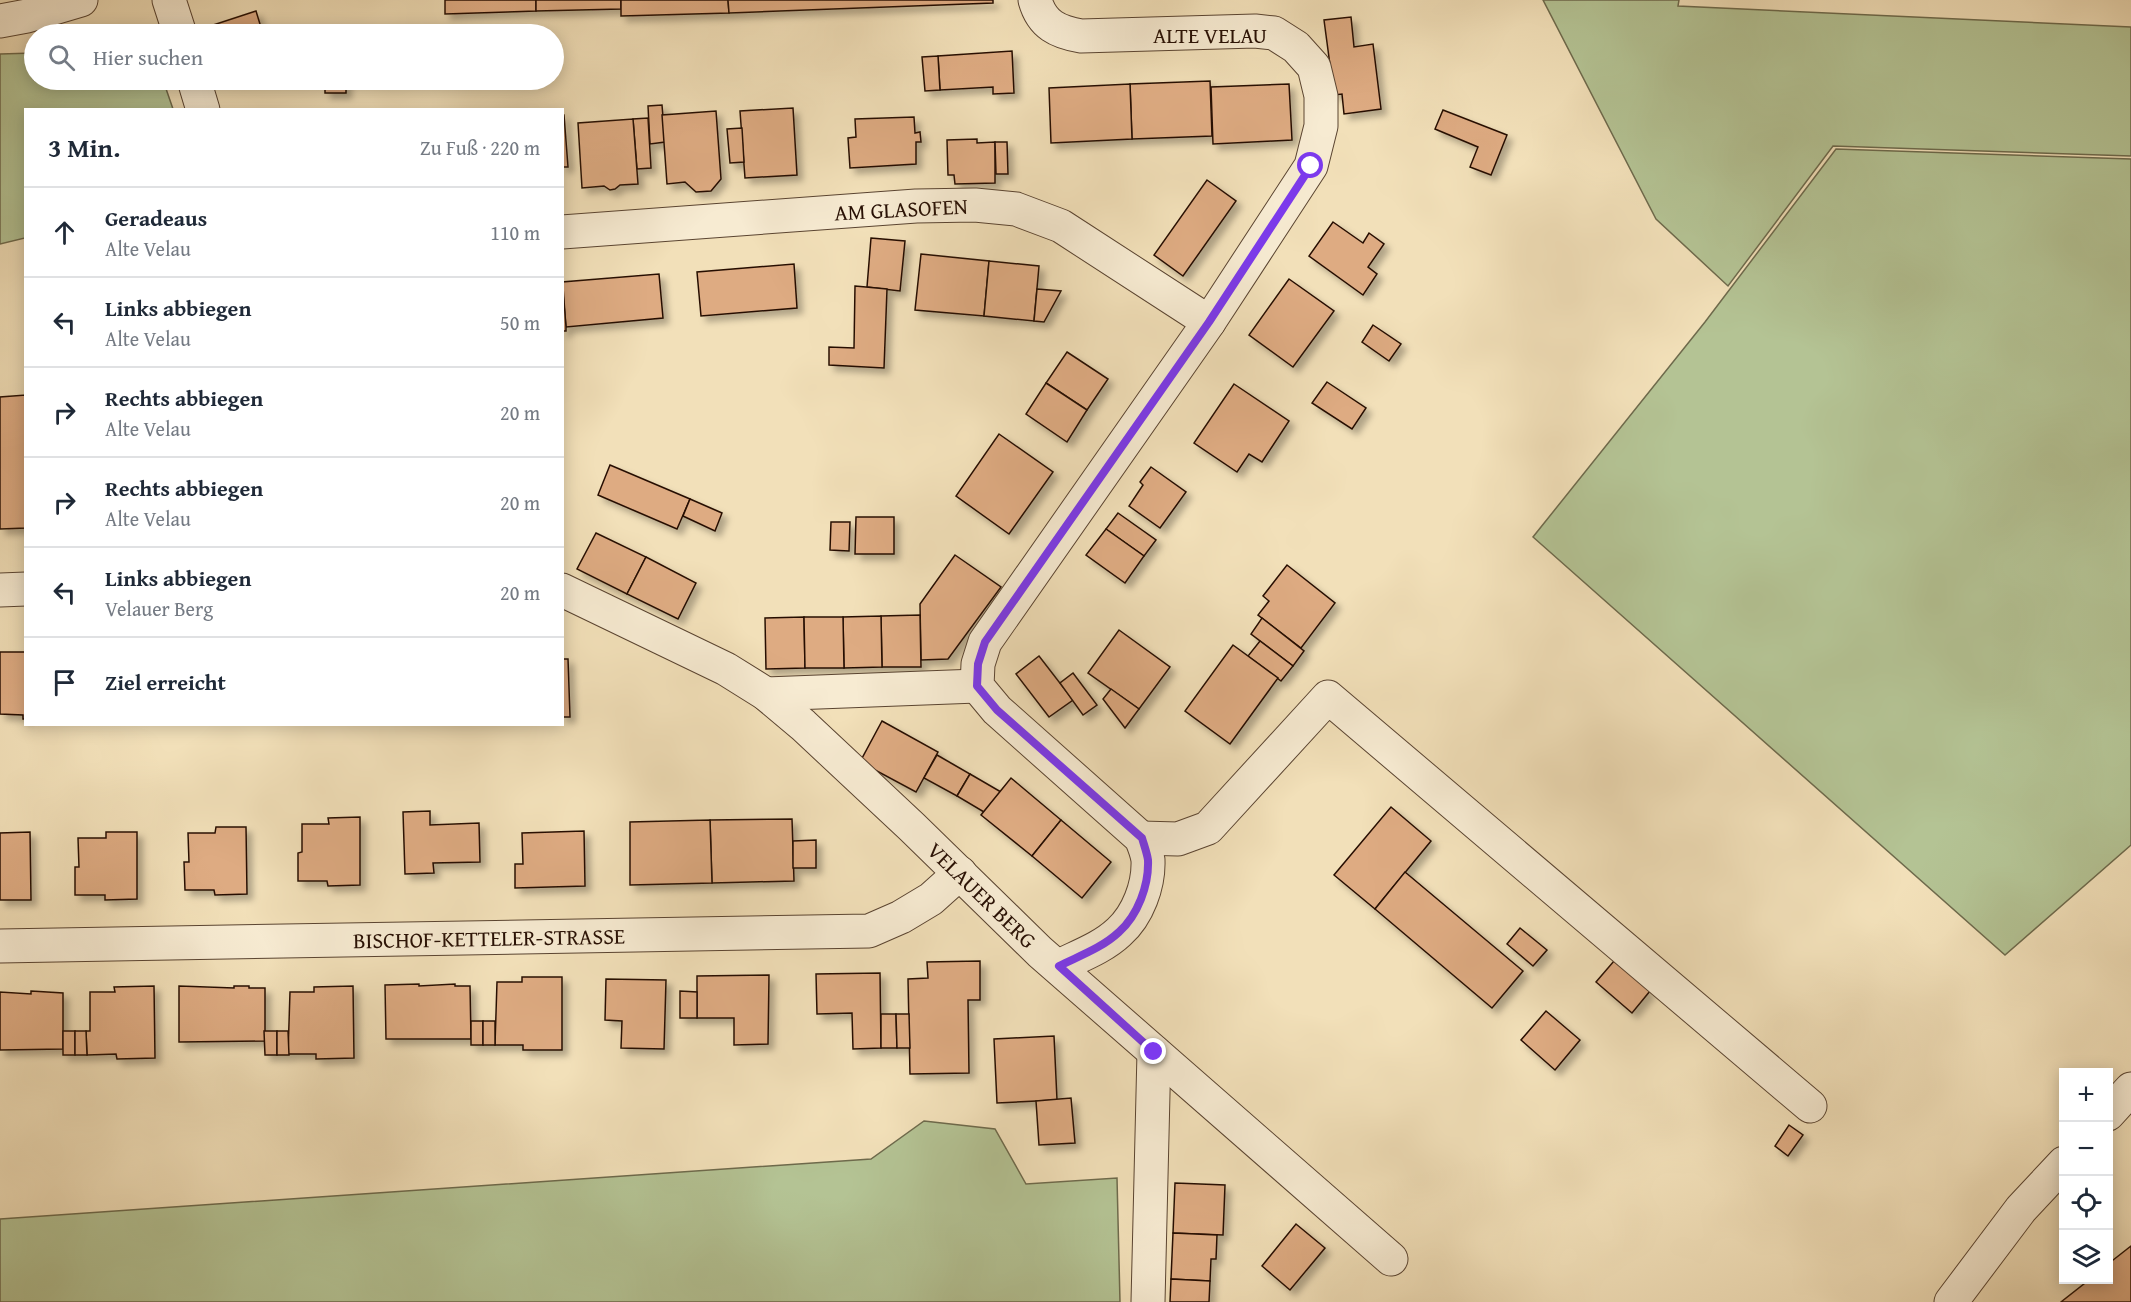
<!DOCTYPE html>
<html lang="de">
<head>
<meta charset="utf-8">
<style>
	:root { --surface:#fff; --page:#f6f6f7; --text:#1f2937; --muted:#747a83; --line:#e0e1e3 }
	body { margin:0; font-family:"Gentium Book Plus",serif; background:var(--page); color:var(--text) }
	.controls { position:absolute; right:18px; bottom:18px; display:grid; overflow:hidden; border-radius:0px; box-shadow:0 3px 15px #0003 }
	.controls button { width:54px; height:54px; display:grid; place-items:center; padding:0; border:0; border-bottom:2px solid var(--line); background:var(--surface); color:var(--text); font:30px sans-serif }
	.stop { position:absolute; width:18px; height:18px; margin:-14px; border:4px solid #7c3aed; border-radius:50%; background:#fff }
	.stop.end { background:#7c3aed; border-color:#fff; box-shadow:0 2px 6px #0008 }
	.list { margin:0; padding:0; list-style:none }
	h2 { display:flex; justify-content:space-between; align-items:center; height:78px; margin:0; padding:0 24px; font-size:26px }
	h2 small { font-size:20px; font-weight:400; color:var(--muted) }
	.list li { display:grid; grid-template-columns:39px 1fr auto; gap:18px; align-items:center; box-sizing:border-box; height:90px; padding:0 24px; border-top:2px solid var(--line) }
	.list b { display:block; font-size:22px; white-space:nowrap }
	.list p { margin:0; font-size:20px; white-space:nowrap; color:var(--muted) }
	.list em { font-size:20px; font-style:normal; color:var(--muted) }
	.icon { flex:none; width:33px; height:33px; fill:none; stroke:currentColor; stroke-width:2; stroke-linecap:round; stroke-linejoin:round }
	.map { position:relative; flex:none; width:2131px; height:1302px; overflow:hidden }
	.search { position:absolute; background:var(--surface); box-shadow:0 3px 15px #0003; left:24px; top:24px; width:540px; height:66px; display:flex; align-items:center; gap:15px; box-sizing:border-box; padding:0 21px; border-radius:33px; color:var(--muted); font-size:22px }
	.panel { position:absolute; background:var(--surface); box-shadow:0 3px 15px #0003; left:24px; top:108px; width:540px; height:618px; border-radius:0px }
	.map>svg:first-child { display:block }
	.green { fill:#b4c394; stroke:#6e6a4c; stroke-width:1.5 }
	.building { fill:#deab82; stroke:#281004; stroke-width:1.5; filter:url(#shadow) }
	.lines { fill:none; stroke-linecap:round; stroke-linejoin:round }
	.minor-casing { stroke:#5a4431; stroke-width:35 }
	.minor { stroke:#f7ebd2; stroke-width:33 }
	.route { stroke:#7c3aed; stroke-width:8 }
	.labels { text-anchor:middle; stroke-width:4.5; stroke-linejoin:round; paint-order:stroke }
	.street-label { font-size:22px; fill:#281004; stroke:#f7ebd2 }
</style>
</head>
<body>
<div class="map">
<svg width="2131" height="1302" viewBox="0 0 2131 1302">
	<defs>
		<filter id="shadow"><feDropShadow dx="5.5" dy="5.5" stdDeviation="3" flood-color="#0004"/></filter>
	</defs>
	<rect width="100%" height="100%" fill="#f2e0b9"/>
	<filter id="stains"><feTurbulence type="fractalNoise" baseFrequency=".00333" numOctaves="4"/><feColorMatrix values="0 0 0 0 .2 0 0 0 0 .09 0 0 0 0 .02 0 0 0 .5 -.17"/></filter>
	<radialGradient id="worn" r=".72"><stop offset=".6" stop-color="#630" stop-opacity="0"/><stop offset="1" stop-color="#630" stop-opacity=".3"/></radialGradient>
	<g class="green">
		<polygon points="1543,0 1679,0 1678,6 2131,27 2131,156 1833,146 1728,286 1656,219"/>
		<polygon points="34,53 34,80 163,80 173,109 26,110 25,238 0,244 0,54"/>
		<polygon points="1836,149 2131,159 2131,845 2005,955 1533,537 1705,322"/>
		<polygon points="924,1121 995,1129 1026,1184 1117,1178 1120,1302 0,1302 0,1219 871,1159"/>
	</g>
	<g class="building">
		<polygon points="445,0 536,0 536,11 445,14"/>
		<polygon points="536,0 621,0 621,9 536,11"/>
		<polygon points="621,0 728,0 729,13 621,16"/>
		<polygon points="728,0 993,0 993,3 729,13"/>
		<polygon points="256,11 263,34 203,34 201,29"/>
		<polygon points="1351,17 1354,47 1373,44 1381,109 1344,114 1342,94 1334,95 1324,20"/>
		<polygon points="1012,51 1014,93 993,94 993,87 940,90 938,56"/>
		<polygon points="938,56 940,90 925,91 922,57"/>
		<rect x="325" y="80" width="21" height="13"/>
		<polygon points="1210,81 1212,136 1132,139 1130,84"/>
		<polygon points="1130,84 1132,139 1051,143 1049,88"/>
		<polygon points="1289,84 1292,140 1213,144 1211,87"/>
		<polygon points="662,105 665,142 650,144 648,106"/>
		<polygon points="793,108 797,175 745,178 740,111"/>
		<polygon points="1443,110 1507,135 1491,175 1470,167 1478,147 1435,129"/>
		<polygon points="716,111 721,179 711,191 696,192 685,182 667,184 662,115"/>
		<polygon points="562,115 564,115 568,167 562,167"/>
		<polygon points="914,117 915,133 920,132 921,142 916,142 916,164 850,168 848,138 856,137 855,119"/>
		<polygon points="648,118 651,168 637,169 633,119"/>
		<polygon points="633,119 638,184 620,185 615,189 610,190 604,186 582,188 578,123"/>
		<polygon points="742,128 744,162 730,163 727,129"/>
		<polygon points="977,139 977,143 995,142 995,183 955,184 954,175 948,175 947,140"/>
		<polygon points="995,142 1007,142 1008,174 996,174"/>
		<polygon points="1207,180 1236,201 1183,276 1154,255"/>
		<polygon points="1333,222 1363,243 1369,233 1384,244 1368,267 1377,274 1363,295 1309,256"/>
		<polygon points="871,238 905,241 900,291 867,287"/>
		<polygon points="921,254 989,261 984,316 915,310"/>
		<polygon points="989,261 1039,266 1034,321 984,316"/>
		<polygon points="794,264 797,308 701,316 697,272"/>
		<polygon points="659,274 663,318 566,327 562,282"/>
		<polygon points="1289,279 1334,311 1293,367 1249,335"/>
		<polygon points="855,286 887,289 884,368 829,365 829,347 854,348"/>
		<polygon points="563,287 566,327 566,331 562,331"/>
		<polygon points="1037,289 1061,291 1044,322 1034,321"/>
		<polygon points="1373,325 1401,344 1389,361 1362,342"/>
		<polygon points="1067,352 1108,379 1087,410 1046,383"/>
		<polygon points="1327,382 1366,408 1352,429 1312,403"/>
		<polygon points="1046,383 1087,410 1067,442 1026,414"/>
		<polygon points="1234,384 1289,421 1262,462 1249,454 1237,472 1194,443"/>
		<polygon points="26,395 26,528 0,529 0,397"/>
		<polygon points="999,434 1053,472 1009,534 956,496"/>
		<polygon points="610,465 690,499 677,529 598,495"/>
		<polygon points="1151,467 1186,492 1160,528 1129,506 1143,485 1140,482"/>
		<polygon points="690,499 722,513 715,531 683,516"/>
		<polygon points="1118,513 1156,540 1144,556 1106,529"/>
		<polygon points="856,517 894,517 894,554 855,554"/>
		<polygon points="831,522 850,522 849,551 830,550"/>
		<polygon points="1106,529 1144,556 1125,583 1086,555"/>
		<polygon points="596,533 646,557 627,594 577,569"/>
		<polygon points="955,555 1001,587 948,659 921,660 920,604"/>
		<polygon points="646,557 696,583 678,619 627,594"/>
		<polygon points="1287,565 1335,603 1301,648 1258,615 1269,601 1263,596"/>
		<polygon points="920,615 921,667 882,667 881,616"/>
		<polygon points="881,616 882,667 844,668 843,617"/>
		<polygon points="804,617 805,668 766,669 765,618"/>
		<polygon points="804,617 843,617 844,668 805,668"/>
		<polygon points="1262,618 1304,651 1293,666 1251,634"/>
		<polygon points="1119,630 1170,667 1139,709 1088,673"/>
		<polygon points="1260,641 1293,666 1281,681 1248,656"/>
		<polygon points="1233,645 1278,678 1230,744 1185,711"/>
		<polygon points="0,652 26,652 26,719 23,719 23,715 0,714"/>
		<polygon points="1039,656 1073,700 1049,717 1016,674"/>
		<polygon points="562,659 568,659 570,717 562,717"/>
		<polygon points="1073,673 1097,705 1083,715 1060,683"/>
		<polygon points="1111,689 1139,709 1125,728 1103,699"/>
		<polygon points="882,721 938,752 916,792 860,762"/>
		<polygon points="937,755 970,774 957,796 924,778"/>
		<polygon points="970,774 1001,792 984,812 957,796"/>
		<polygon points="1011,778 1061,820 1032,856 981,815"/>
		<polygon points="1391,807 1431,841 1375,909 1334,875"/>
		<polygon points="430,811 430,825 479,823 480,862 433,863 434,873 405,874 403,812"/>
		<polygon points="360,817 360,885 328,886 327,881 298,881 298,853 302,852 302,824 329,824 328,818"/>
		<polygon points="792,819 794,881 712,883 710,820"/>
		<polygon points="710,820 712,883 630,885 630,822"/>
		<polygon points="1061,820 1111,862 1082,898 1032,856"/>
		<polygon points="216,827 246,827 247,894 215,895 214,890 185,890 184,862 189,862 188,833 215,833"/>
		<polygon points="584,831 585,886 515,888 515,864 523,864 522,833"/>
		<polygon points="30,832 31,900 0,900 0,833"/>
		<polygon points="106,832 137,832 137,899 105,900 105,895 75,895 75,867 79,867 78,838 106,838"/>
		<polygon points="816,840 816,868 793,868 793,841"/>
		<polygon points="1405,872 1523,971 1492,1008 1375,909"/>
		<polygon points="1520,928 1547,950 1533,966 1507,944"/>
		<polygon points="980,961 980,1000 968,1000 969,1073 910,1074 908,979 928,978 927,962"/>
		<polygon points="1614,961 1650,991 1632,1013 1596,982"/>
		<polygon points="880,973 881,1048 853,1049 852,1013 817,1014 816,974"/>
		<polygon points="769,975 768,1044 734,1045 734,1018 697,1018 697,976"/>
		<polygon points="522,977 562,977 562,1050 523,1050 523,1045 495,1045 497,982 522,982"/>
		<polygon points="606,979 666,980 664,1049 621,1048 622,1021 605,1020"/>
		<polygon points="419,984 419,986 455,984 455,986 470,986 471,1039 386,1039 385,985"/>
		<polygon points="154,986 155,1058 117,1059 116,1054 87,1055 86,1031 90,1031 90,992 115,992 114,987"/>
		<polygon points="179,986 234,988 234,986 249,986 249,988 265,988 265,1041 179,1042"/>
		<polygon points="353,986 354,1058 316,1059 316,1054 288,1054 290,992 314,992 314,987"/>
		<polygon points="31,991 63,993 63,1049 0,1050 0,992 31,994"/>
		<polygon points="680,991 697,992 697,1018 680,1018"/>
		<polygon points="1546,1011 1580,1040 1555,1070 1521,1040"/>
		<polygon points="881,1014 896,1014 897,1048 881,1048"/>
		<polygon points="896,1014 909,1014 910,1048 897,1048"/>
		<rect x="471" y="1021" width="12" height="24"/>
		<rect x="483" y="1021" width="12" height="24"/>
		<rect x="63" y="1031" width="12" height="24"/>
		<polygon points="75,1031 86,1031 87,1055 75,1055"/>
		<polygon points="264,1031 277,1031 277,1055 265,1055"/>
		<polygon points="277,1031 288,1031 289,1055 277,1055"/>
		<polygon points="1054,1036 1057,1100 997,1103 994,1039"/>
		<polygon points="1071,1098 1075,1143 1039,1145 1036,1101"/>
		<polygon points="1789,1125 1803,1135 1788,1156 1775,1146"/>
		<polygon points="1175,1183 1225,1185 1223,1235 1173,1233"/>
		<polygon points="1296,1224 1325,1248 1290,1290 1262,1266"/>
		<polygon points="1173,1233 1217,1235 1216,1259 1211,1259 1210,1281 1171,1279"/>
		<polygon points="2131,1246 2131,1302 2061,1302 2089,1280 2108,1280 2108,1264"/>
		<polygon points="1171,1279 1210,1281 1209,1302 1170,1302"/>
	</g>
	<g class="lines">
		<g class="minor-casing">
			<g id="minor">
				<polyline points="169,0 180,34"/>
				<path d="M1035,0C1042,25 1058,32 1081,36L1255,31L1274,33L1296,47L1314,67L1321,96V126L1311,166L1209,322L985,642L978,664L977,686L997,710L1141,838C1144,845 1147,853 1148,860C1149,885 1138,915 1119,932C1102,948 1079,956 1059,966"/>
				<polyline points="0,21 27,16 81,0"/>
				<polyline points="194,80 203,110"/>
				<polyline points="562,232 916,206 975,205 1016,209 1061,226 1209,322"/>
				<polyline points="0,590 26,589"/>
				<polyline points="562,590 726,669 766,694 803,725 912,827 1040,952 1391,1259"/>
				<polyline points="766,694 977,686"/>
				<polyline points="1141,838 1178,839 1208,828 1328,697 1810,1106"/>
				<polyline points="0,946 869,931 901,917 931,899 960,873"/>
				<polyline points="2108,1114 2131,1089"/>
				<polyline points="1148,1302 1154,1052"/>
				<polyline points="1951,1302 2021,1209 2064,1163"/>
			</g>
		</g>
		<use href="#minor" class="minor"/>
	</g>
	<g class="lines">
		<path class="route" d="M1154,1052L1059,966C1079,956 1102,948 1119,932C1138,915 1149,885 1148,860C1147,853 1144,845 1142,838L997,710L977,686L978,664L985,642L1209,322L1311,166"/>
	</g>
	<g class="labels">
		<g class="street-label">
			<text x="1210" y="43">ALTE VELAU</text>
			<text transform="translate(901 209) rotate(-3)" y="8">AM GLASOFEN</text>
			<text transform="translate(982 895) rotate(44)" y="8">VELAUER BERG</text>
			<text transform="translate(489 938) rotate(-1)" y="8">BISCHOF-KETTELER-STRASSE</text>
		</g>
	</g>
	<rect width="100%" height="100%" filter="url(#stains)"/>
	<rect width="100%" height="100%" fill="url(#worn)"/>
</svg>
<div class="controls">
<button>+</button>
<button>−</button>
<button><svg class="icon" aria-label="locate" viewBox="0 0 24 24"><circle cx="12" cy="12" r="6"/><path d="M12 2v4M12 18v4M2 12h4M18 12h4"/></svg></button>
<button><svg class="icon" aria-label="layers" viewBox="0 0 24 24"><path d="M12 4l9 5-9 5-9-5zM3 14l9 5 9-5"/></svg></button>
</div>
<div class="stop" style="left:1311px;top:166px"></div>
<div class="stop end" style="left:1154px;top:1052px"></div>
<div class="search"><svg class="icon" aria-label="search" viewBox="0 0 24 24"><circle cx="10" cy="10" r="6"/><path d="M15 15l6 6"/></svg>Hier suchen</div>
<section class="panel">
<h2>3 Min.<small>Zu Fuß · 220 m</small></h2>
<ul class="list">
<li><svg class="icon" aria-label="ahead" viewBox="0 0 24 24"><path d="M12 20V5M6 11l6-6 6 6"/></svg><div><b>Geradeaus</b><p>Alte Velau</p></div><em>110 m</em></li>
<li><svg class="icon" aria-label="left" viewBox="0 0 24 24"><path d="M17 20v-9H6M10 6l-5 5 5 5"/></svg><div><b>Links abbiegen</b><p>Alte Velau</p></div><em>50 m</em></li>
<li><svg class="icon" aria-label="right" viewBox="0 0 24 24"><path d="M7 20v-9h11M14 6l5 5-5 5"/></svg><div><b>Rechts abbiegen</b><p>Alte Velau</p></div><em>20 m</em></li>
<li><svg class="icon" aria-label="right" viewBox="0 0 24 24"><path d="M7 20v-9h11M14 6l5 5-5 5"/></svg><div><b>Rechts abbiegen</b><p>Alte Velau</p></div><em>20 m</em></li>
<li><svg class="icon" aria-label="left" viewBox="0 0 24 24"><path d="M17 20v-9H6M10 6l-5 5 5 5"/></svg><div><b>Links abbiegen</b><p>Velauer Berg</p></div><em>20 m</em></li>
<li><svg class="icon" aria-label="arrive" viewBox="0 0 24 24"><path d="M6 21V4h12l-3 4 3 4H6"/></svg><div><b>Ziel erreicht</b></div></li>
</ul>
</section>
</div>
</body>
</html>
